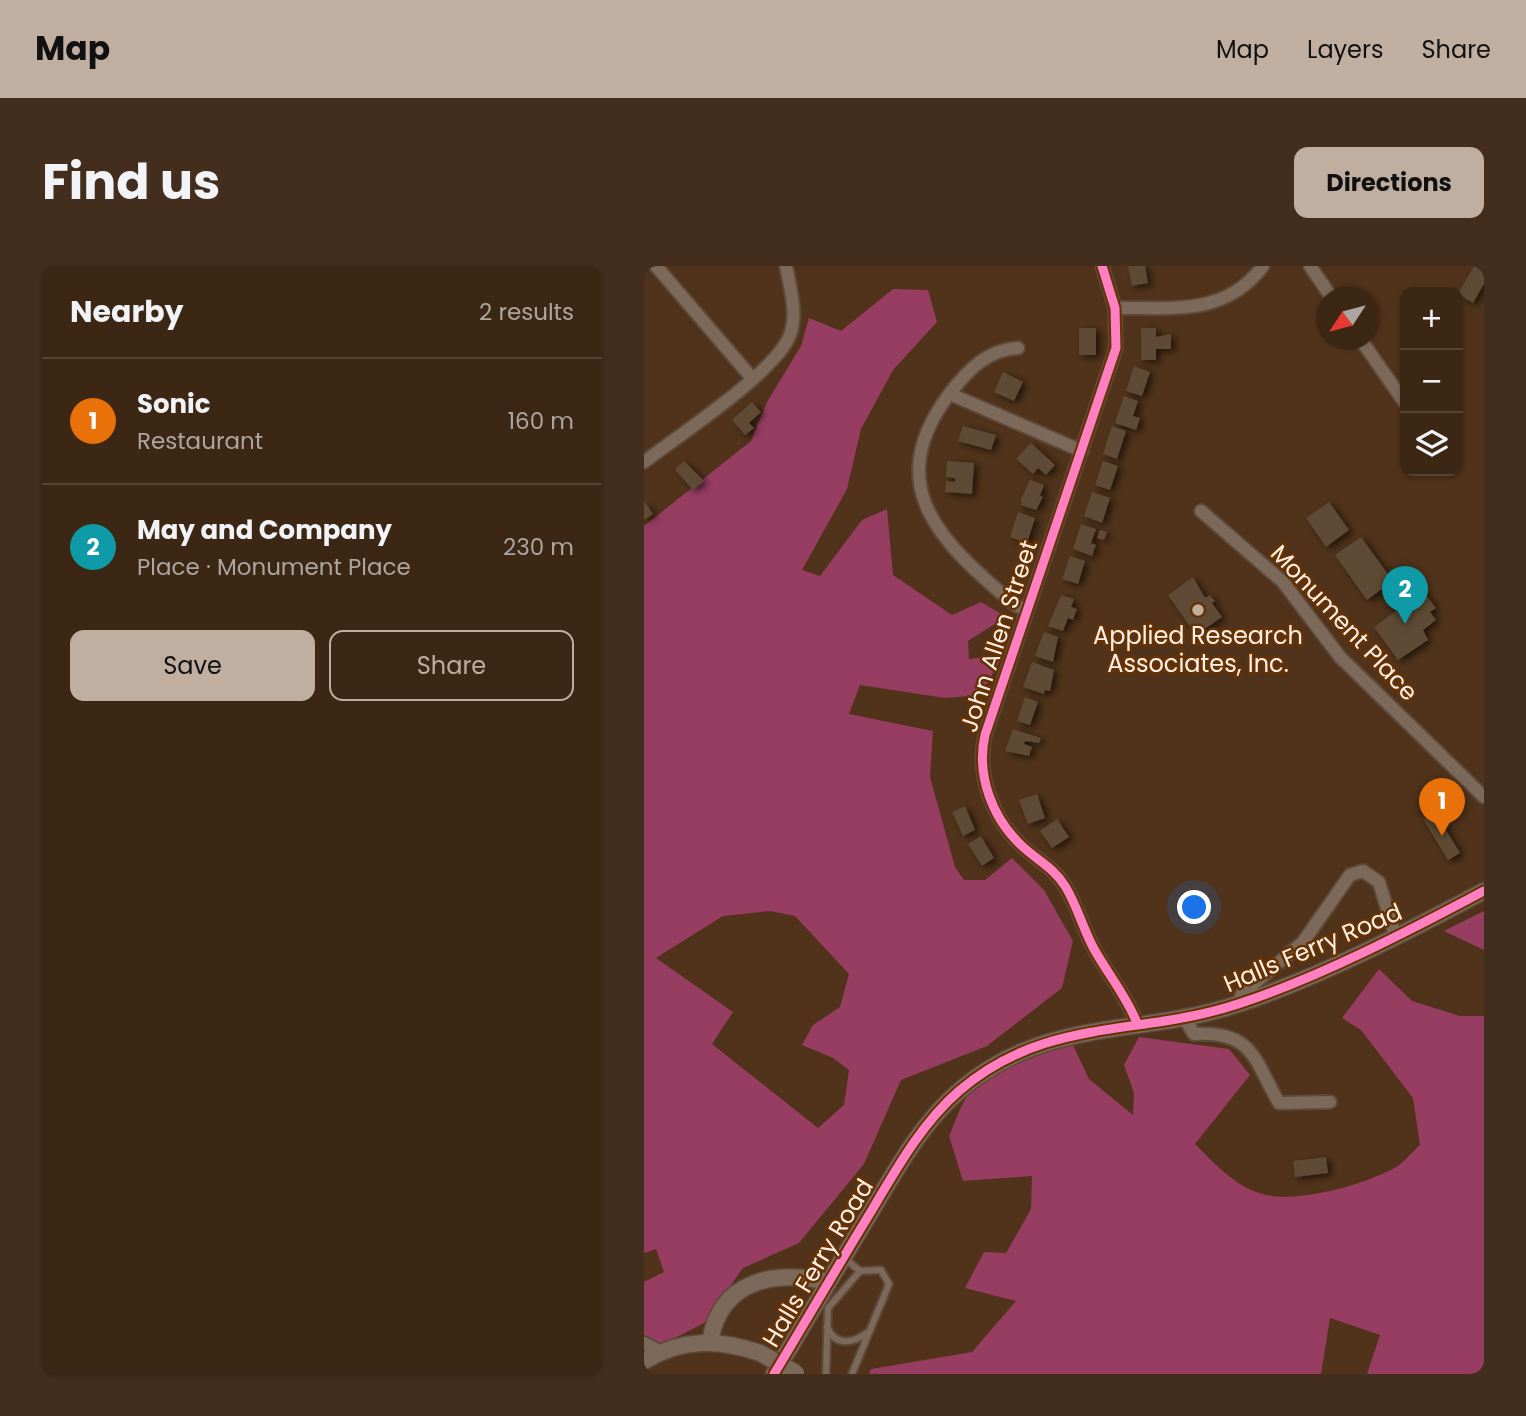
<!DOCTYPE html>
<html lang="en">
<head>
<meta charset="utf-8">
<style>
	:root { --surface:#3c2614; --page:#432e1d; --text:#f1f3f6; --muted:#aca5a0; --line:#554334; --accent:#c0aea0 }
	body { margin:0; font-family:Poppins,sans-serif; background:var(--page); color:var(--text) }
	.controls { position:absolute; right:21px; top:21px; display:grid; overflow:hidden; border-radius:14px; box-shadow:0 2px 5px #0004 }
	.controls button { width:63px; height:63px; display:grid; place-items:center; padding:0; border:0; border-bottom:2px solid var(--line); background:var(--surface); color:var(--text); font:35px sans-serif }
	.compass { position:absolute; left:672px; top:21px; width:63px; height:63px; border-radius:50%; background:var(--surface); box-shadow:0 2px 5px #0004; rotate:234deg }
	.you { position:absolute; left:551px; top:642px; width:24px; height:24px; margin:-18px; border:5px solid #fff; border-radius:50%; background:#1a73e8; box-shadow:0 0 0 10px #1a73e833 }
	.badge { display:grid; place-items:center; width:46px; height:46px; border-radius:50%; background:var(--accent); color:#fff; font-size:23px; font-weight:700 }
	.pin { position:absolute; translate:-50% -58px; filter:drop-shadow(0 2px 4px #0008) }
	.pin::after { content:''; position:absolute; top:37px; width:24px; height:21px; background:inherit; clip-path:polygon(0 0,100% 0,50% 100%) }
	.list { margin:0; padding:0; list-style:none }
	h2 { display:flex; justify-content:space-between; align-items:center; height:91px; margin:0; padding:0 28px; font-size:30px }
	h2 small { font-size:23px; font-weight:400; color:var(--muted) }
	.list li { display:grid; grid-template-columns:46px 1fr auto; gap:21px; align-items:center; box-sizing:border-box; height:126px; padding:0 28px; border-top:2px solid var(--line) }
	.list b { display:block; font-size:26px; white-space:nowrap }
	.list p { margin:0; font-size:23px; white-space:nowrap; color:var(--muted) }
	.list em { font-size:23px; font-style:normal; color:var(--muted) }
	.actions { display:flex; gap:14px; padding:21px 28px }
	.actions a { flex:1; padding:16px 0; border:2px solid var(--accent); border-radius:14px; text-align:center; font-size:24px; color:var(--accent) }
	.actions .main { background:var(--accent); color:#111 }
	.icon { flex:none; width:38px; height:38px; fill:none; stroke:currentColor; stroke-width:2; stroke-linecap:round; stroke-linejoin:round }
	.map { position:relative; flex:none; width:840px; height:1108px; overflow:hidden; border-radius:14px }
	header { display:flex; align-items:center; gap:42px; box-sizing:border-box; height:98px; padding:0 35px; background:var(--accent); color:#111 }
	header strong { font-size:33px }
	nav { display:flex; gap:38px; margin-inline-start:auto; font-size:24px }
	.intro { display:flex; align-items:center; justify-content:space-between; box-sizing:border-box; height:168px; padding:0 42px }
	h1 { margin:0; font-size:49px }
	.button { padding:18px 32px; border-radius:14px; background:var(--accent); color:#111; font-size:24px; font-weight:700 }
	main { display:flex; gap:42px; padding:0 42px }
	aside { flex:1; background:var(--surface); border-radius:14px; box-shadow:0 2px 5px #0004 }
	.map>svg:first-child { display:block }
	.green { fill:#963d61; fill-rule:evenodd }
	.building { fill:#5f4b34; filter:url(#shadow) }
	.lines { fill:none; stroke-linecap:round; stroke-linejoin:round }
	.lane-casing { stroke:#5c4939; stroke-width:10 }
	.street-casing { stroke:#5c4939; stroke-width:16 }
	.secondary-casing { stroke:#5c4939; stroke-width:19 }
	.lane { stroke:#7d695a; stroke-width:6 }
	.street { stroke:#7d695a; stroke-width:12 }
	.secondary { stroke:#7d695a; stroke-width:16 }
	.secondary-bridge-casing { stroke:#5c4939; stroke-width:19; stroke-linecap:butt }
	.secondary-bridge { stroke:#7d695a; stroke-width:16 }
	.cycleway-casing { stroke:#663204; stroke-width:13 }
	.cycleway { stroke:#ff80c0; stroke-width:9 }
	.poi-dot { fill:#c0aea0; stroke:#663204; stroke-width:2.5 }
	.labels { text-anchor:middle; stroke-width:5; stroke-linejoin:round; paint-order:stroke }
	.street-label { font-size:24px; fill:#fdf0e8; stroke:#663204 }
	.poi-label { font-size:24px; fill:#fdf0e8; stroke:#663204 }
</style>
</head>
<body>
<header>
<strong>Map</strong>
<nav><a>Map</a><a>Layers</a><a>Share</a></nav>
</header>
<div class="intro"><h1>Find us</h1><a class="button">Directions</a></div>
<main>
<aside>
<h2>Nearby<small>2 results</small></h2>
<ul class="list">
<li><span class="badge" style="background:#e8710a">1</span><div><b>Sonic</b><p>Restaurant</p></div><em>160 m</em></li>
<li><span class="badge" style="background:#0f9aa8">2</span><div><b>May and Company</b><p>Place · Monument Place</p></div><em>230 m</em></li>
</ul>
<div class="actions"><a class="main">Save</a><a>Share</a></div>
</aside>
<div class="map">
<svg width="840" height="1108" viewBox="0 0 840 1108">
	<defs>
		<filter id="shadow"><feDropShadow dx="4" dy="2.5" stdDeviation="3.5" flood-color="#0009"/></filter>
	</defs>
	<rect width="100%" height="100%" fill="#50331a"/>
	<g class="green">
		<path d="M249,23L284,24L293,56L249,104L217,163L203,223L158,304L176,310L218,254L243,243L249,309L308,349L337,336L362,351L324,375L325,393L359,389L337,429L301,432L216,419L205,448L289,465L286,511L311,601L320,614H341L368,592L400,624L429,675L418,722L343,780L257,814L220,898L155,977L99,1002L60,1057L0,1088V1016L20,1006L12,983L0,987V260L107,175L123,136L157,80L165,52L197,65ZM126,645L151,650L205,708L196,741L169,759L158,779L189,792L205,804L200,839L174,862L68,778L89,746L12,692L79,650Z"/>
		<polygon points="840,645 840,684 800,665"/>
		<path d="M735,703L768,735L816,750H840V1108H723L736,1069L686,1052L677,1108H225L227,1103L328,1086L372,1035L321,1022L340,986L362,987L387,943L388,910L319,915L305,870C311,857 317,837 326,826C349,797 395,786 428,777L445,813L489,849L490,827L480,799L495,771L585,783L606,809L551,878C569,896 590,919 615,927C649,939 721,919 752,901C760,896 768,886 776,879L769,832L717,764L698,752Z"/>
	</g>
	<g class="building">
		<polygon points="484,0 501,0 504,17 488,20"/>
		<polygon points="830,0 840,0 840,18 829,37 814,28"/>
		<rect x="435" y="62" width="17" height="27"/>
		<polygon points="497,62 512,62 512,71 527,68 527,83 512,83 512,94 497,94"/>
		<polygon points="490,100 506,106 498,130 482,125"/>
		<polygon points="359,106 379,116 370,135 350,126"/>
		<polygon points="480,130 494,135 489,150 496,152 492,164 471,157"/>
		<polygon points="108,136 117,146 105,157 110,162 101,169 88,154"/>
		<polygon points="319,160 352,169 347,184 314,175"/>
		<polygon points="468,160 482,165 473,193 459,188"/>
		<polygon points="387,177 411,199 402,209 394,202 389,208 372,193"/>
		<polygon points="40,195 60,215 49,224 32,205 32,202"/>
		<polygon points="303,195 330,197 328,228 301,226 302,215 311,216 311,212 302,211"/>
		<polygon points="459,195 474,200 466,224 451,219"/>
		<polygon points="386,214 400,219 396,230 399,231 392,244 377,239 377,233"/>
		<polygon points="448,226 466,232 458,257 440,250"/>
		<polygon points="0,235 9,248 0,254"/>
		<polygon points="685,236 705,264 682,281 662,252"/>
		<polygon points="374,246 391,252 383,277 366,271"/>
		<polygon points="437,258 452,263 447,277 452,279 448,290 429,283"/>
		<polygon points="456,264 463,266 460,274 453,272"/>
		<polygon points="717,271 749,315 723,334 691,289"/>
		<polygon points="426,290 441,295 434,318 418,313"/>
		<polygon points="549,311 561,332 566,329 571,335 568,337 578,351 552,369 524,329"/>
		<polygon points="779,325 792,342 786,346 792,354 779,364 784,374 754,394 730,361"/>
		<polygon points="417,329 430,333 427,341 433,343 429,354 424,352 419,365 404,360"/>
		<polygon points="400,366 414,371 409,396 391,390"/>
		<polygon points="388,396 410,404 406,425 401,424 400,428 379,421"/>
		<polygon points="381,431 394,436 386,459 373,455"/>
		<polygon points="369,463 397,472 395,477 381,475 380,478 388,481 385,490 361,485"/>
		<polygon points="393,528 401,552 384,558 375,534"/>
		<polygon points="321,540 331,564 319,570 308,546"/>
		<polygon points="791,546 816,587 804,594 779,553"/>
		<polygon points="413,553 425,571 408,582 396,565"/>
		<polygon points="337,570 350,592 338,600 324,578"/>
		<polygon points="682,891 684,907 651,911 649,895"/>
	</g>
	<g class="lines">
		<g class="lane-casing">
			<g id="lane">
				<polyline points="200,992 216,1005 237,1004 245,1018 208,1108"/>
				<path d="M183,1061C191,1080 208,1078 223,1067"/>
				<polyline points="182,1108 184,1042 216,1005"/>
			</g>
		</g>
		<g class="street-casing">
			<g id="street">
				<polyline points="12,0 108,112"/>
				<path d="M458,0L471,42L472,82L341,469C332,509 348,552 378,580C393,594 410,602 421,620C433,639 439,663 450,683C464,708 483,731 493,757"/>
				<polyline points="666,0 688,32"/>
				<path d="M471,42C527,41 581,51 619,0"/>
				<polyline points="717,74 761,137"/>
				<path d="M374,82C343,84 325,103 306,127C235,221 298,277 371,339L383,344"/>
				<polyline points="306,128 438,185"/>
				<path d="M0,196C34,170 132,106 146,69C154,48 146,21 142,0"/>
				<polyline points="557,245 639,316 696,391 840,531"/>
				<polyline points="594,738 598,728 659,676 706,609 719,605 735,616 751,669"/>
				<path d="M539,750L550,768C610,765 610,794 635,837L686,836"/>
				<polyline points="0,1077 17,1086"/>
			</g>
		</g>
		<g class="secondary-casing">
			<g id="secondary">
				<path d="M66,1076C76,1013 131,1004 184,1016"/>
				<path d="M0,1095C39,1072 75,1073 116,1087"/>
				<path d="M130,1108C163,1053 195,998 228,944C253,902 278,857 315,825C402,750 495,771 594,738C674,712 765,665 840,625"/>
			</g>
		</g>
		<use href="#lane" class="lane"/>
		<use href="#street" class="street"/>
		<use href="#secondary" class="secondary"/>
		<g class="secondary-bridge-casing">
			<polyline id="secondary-bridge" points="116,1087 152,1107"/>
		</g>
		<use href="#secondary-bridge" class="secondary-bridge"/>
		<g class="cycleway-casing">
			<g id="cycleway">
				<path d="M458,0L471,42L472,82L341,469C332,509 348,552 378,580C393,594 410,602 421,620C433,639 439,663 450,683C464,708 483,731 493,757"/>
				<path d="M130,1108C163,1053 195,998 228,944C253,902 278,857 315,825C402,750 495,771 594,738C674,712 765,665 840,625"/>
			</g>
		</g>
		<use href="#cycleway" class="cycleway"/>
	</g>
	<circle class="poi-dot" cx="554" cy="344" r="7"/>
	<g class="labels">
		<g class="street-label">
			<text transform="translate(700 357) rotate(47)" y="8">Monument Place</text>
			<text transform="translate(355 370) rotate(-72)" y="8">John Allen Street</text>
			<text transform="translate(669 682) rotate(-23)" y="8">Halls Ferry Road</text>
			<text transform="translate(174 997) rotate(-59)" y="8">Halls Ferry Road</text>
		</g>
		<g class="poi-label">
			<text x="554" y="378">Applied Research<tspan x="554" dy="28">Associates, Inc.</tspan></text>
		</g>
	</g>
</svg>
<div class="controls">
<button>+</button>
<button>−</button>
<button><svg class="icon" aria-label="layers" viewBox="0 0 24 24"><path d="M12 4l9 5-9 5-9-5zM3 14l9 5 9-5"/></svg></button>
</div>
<svg class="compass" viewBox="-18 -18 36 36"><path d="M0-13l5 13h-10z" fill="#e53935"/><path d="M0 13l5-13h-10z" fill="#aca5a0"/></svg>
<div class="you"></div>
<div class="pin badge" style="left:798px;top:570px;background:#e8710a">1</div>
<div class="pin badge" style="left:761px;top:358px;background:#0f9aa8">2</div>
</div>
</main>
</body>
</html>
